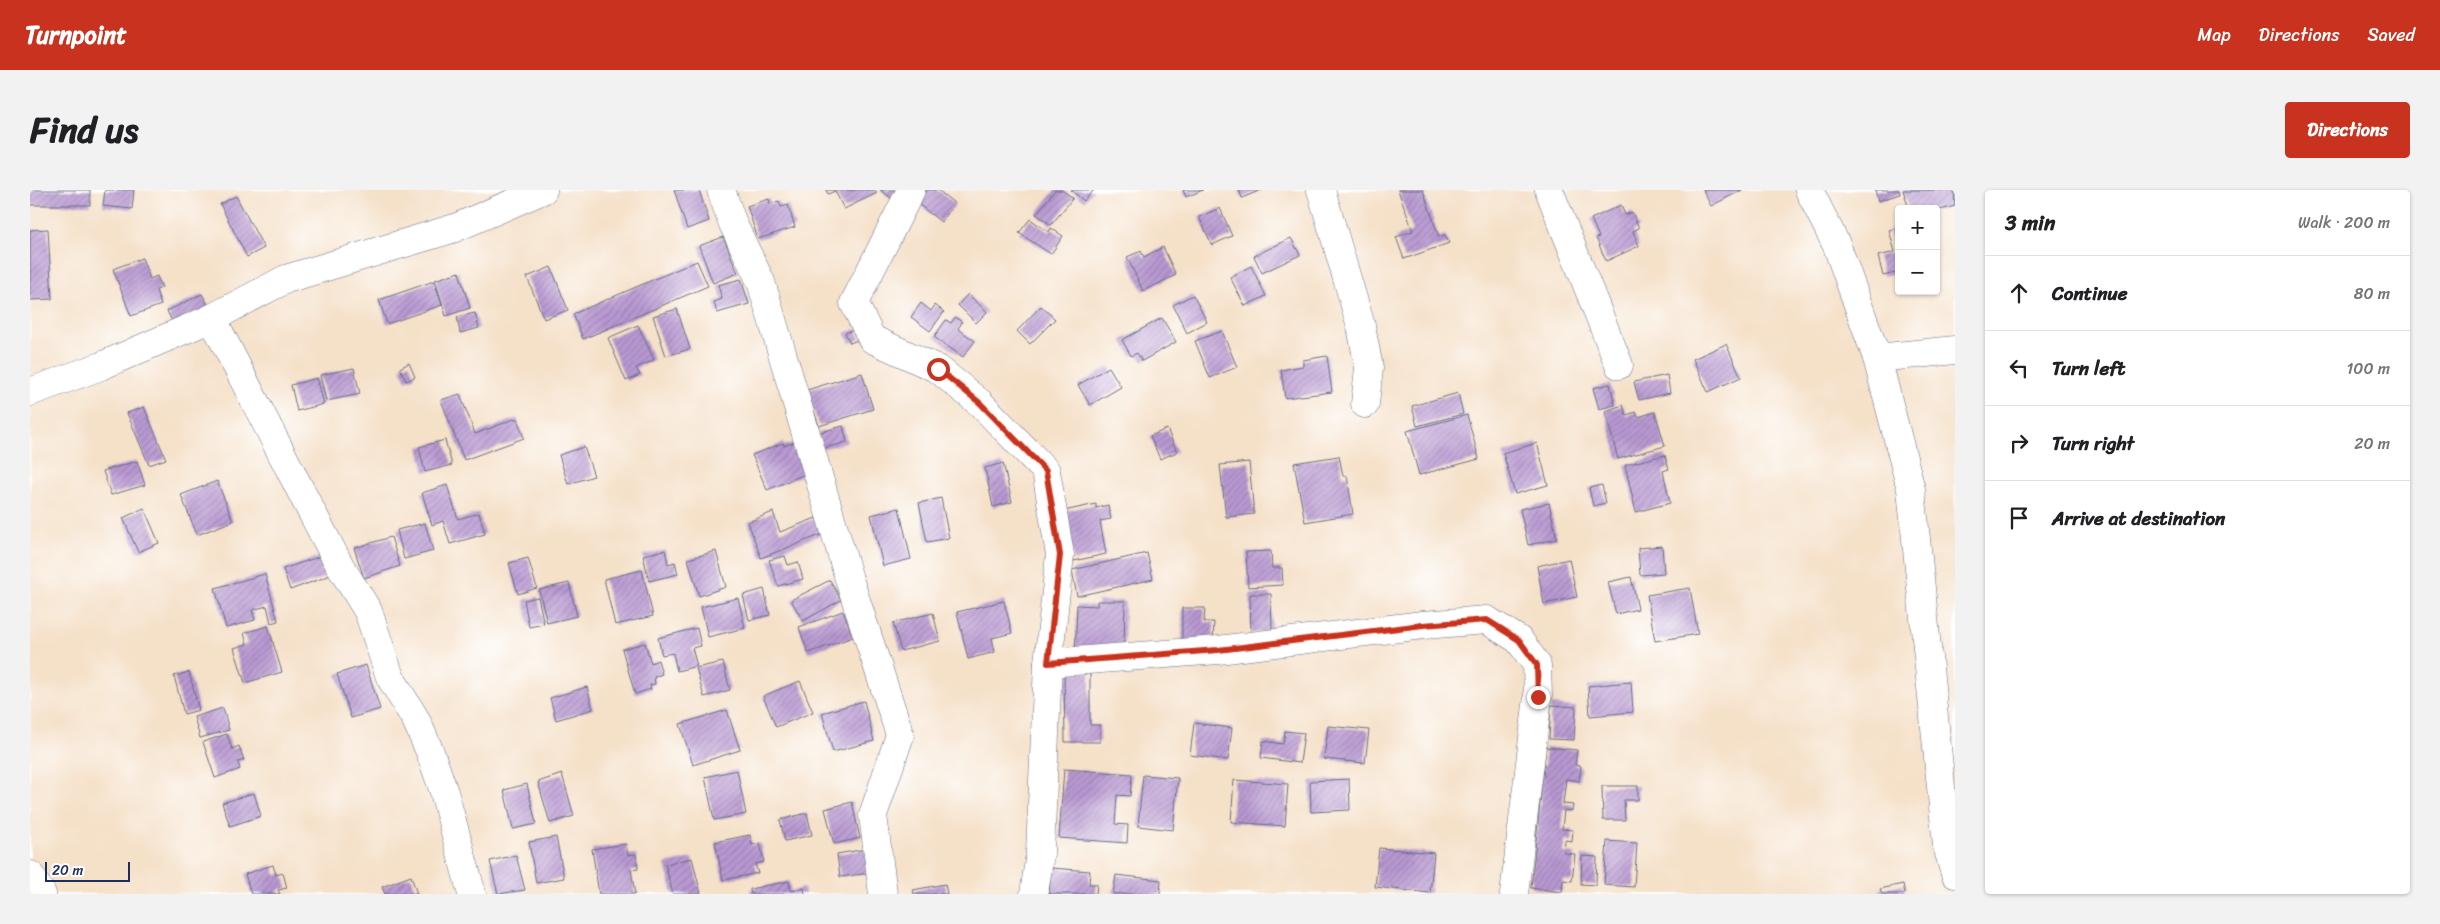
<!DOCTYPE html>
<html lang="en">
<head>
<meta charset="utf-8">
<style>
	:root { --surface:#fff; --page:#f2f2f2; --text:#202124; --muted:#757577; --line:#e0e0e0; --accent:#c8321e }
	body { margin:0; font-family:Sriracha,sans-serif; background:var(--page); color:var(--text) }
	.controls { position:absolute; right:15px; top:15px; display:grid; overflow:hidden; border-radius:5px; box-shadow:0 1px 4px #0004 }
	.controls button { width:45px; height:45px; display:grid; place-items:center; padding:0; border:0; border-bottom:1px solid var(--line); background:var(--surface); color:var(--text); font:25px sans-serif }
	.scale { position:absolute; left:15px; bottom:12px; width:85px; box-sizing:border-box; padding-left:5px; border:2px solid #1b2f5e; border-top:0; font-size:14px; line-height:18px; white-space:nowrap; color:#1b2f5e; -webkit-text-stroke:4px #fff; paint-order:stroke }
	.stop { position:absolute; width:15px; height:15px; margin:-11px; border:4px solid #c8321e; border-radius:50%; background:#fff }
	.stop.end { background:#c8321e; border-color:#fff; box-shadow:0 1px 5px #0008 }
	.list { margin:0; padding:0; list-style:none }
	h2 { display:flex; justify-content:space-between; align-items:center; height:65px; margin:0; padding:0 20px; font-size:21px }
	h2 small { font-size:16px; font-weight:400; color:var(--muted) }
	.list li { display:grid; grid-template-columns:32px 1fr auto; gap:15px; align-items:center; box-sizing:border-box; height:75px; padding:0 20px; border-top:1px solid var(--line) }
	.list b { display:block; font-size:19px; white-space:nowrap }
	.list em { font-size:16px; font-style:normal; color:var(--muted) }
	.icon { flex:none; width:28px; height:28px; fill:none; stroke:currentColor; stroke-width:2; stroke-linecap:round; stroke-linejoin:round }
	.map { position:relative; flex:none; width:1925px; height:704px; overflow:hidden; border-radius:5px }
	header { display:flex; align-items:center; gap:30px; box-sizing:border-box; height:70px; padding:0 25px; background:var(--accent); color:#fff }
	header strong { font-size:24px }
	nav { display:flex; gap:28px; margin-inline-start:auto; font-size:18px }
	.intro { display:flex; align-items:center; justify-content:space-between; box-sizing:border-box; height:120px; padding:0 30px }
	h1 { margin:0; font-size:35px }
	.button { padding:12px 22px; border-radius:5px; background:var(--accent); color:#fff; font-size:18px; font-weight:700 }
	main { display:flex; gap:30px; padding:0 30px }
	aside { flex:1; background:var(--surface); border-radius:5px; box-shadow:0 1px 4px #0004 }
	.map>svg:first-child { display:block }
	.building { fill:url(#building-hatch) }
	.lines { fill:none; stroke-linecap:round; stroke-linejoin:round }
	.street-casing { stroke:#676d83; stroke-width:29 }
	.street { stroke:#fff; stroke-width:28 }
	.route { stroke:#c8321e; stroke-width:6 }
</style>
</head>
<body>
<header>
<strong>Turnpoint</strong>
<nav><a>Map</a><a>Directions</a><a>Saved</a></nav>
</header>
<div class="intro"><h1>Find us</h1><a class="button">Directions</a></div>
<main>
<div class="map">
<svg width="1925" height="704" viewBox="0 0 1925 704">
	<defs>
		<pattern id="building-hatch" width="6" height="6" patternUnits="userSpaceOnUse" patternTransform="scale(1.25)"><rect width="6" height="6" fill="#b999d2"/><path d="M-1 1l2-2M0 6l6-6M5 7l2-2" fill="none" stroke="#967dae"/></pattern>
	</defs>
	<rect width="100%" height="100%" fill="#fff"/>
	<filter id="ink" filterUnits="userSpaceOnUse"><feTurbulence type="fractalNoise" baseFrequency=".02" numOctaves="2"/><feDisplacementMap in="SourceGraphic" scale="10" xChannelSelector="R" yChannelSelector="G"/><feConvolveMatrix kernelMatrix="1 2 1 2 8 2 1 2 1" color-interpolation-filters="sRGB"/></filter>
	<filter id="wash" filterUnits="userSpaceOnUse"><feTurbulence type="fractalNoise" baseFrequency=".0096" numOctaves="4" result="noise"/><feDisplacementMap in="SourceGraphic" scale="20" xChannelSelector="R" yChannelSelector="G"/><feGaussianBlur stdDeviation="1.12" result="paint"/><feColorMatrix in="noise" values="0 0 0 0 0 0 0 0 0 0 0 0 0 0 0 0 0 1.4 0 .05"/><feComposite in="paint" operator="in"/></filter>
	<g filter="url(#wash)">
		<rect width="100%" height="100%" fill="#f5e0c8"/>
		<g id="blocks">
			<g class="building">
				<rect x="0" y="0" width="60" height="15"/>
				<polygon points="75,0 104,0 102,19 73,16"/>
				<polygon points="644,0 669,0 679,31 657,39"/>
				<polygon points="796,0 845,0 847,3 814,19 805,1 798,4"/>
				<polygon points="850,0 867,0 861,8"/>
				<polygon points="897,0 908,0 925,14 911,32 887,13"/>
				<polygon points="1025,0 1032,0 1043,8 1021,35 1006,24"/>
				<polygon points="1041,0 1064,0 1054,11"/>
				<polygon points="1153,0 1173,0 1156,7"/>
				<polygon points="1209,0 1231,0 1212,8"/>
				<polygon points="1368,0 1393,0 1409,47 1415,45 1419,53 1374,69 1366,47 1383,41"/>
				<polygon points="1673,0 1712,0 1681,16"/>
				<polygon points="1845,0 1869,0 1870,4 1848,11"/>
				<polygon points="1873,0 1924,0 1925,16 1906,21 1906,19 1879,19"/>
				<polygon points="206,6 234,58 217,67 190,14"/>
				<polygon points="739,9 740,14 749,11 751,17 758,15 765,37 728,49 717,16"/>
				<polygon points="1591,15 1595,25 1602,22 1609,38 1603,41 1609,56 1576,71 1566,48 1569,47 1561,29"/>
				<polygon points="1190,18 1202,46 1182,55 1169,27"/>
				<polygon points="1000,29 1019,42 1021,38 1033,46 1021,64 989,43"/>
				<polygon points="1869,37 1869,82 1853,86 1848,66 1865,62 1859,40"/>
				<polygon points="18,39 22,109 0,110 0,40"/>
				<polygon points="693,47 708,83 683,93 669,56"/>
				<polygon points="1261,48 1270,65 1232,83 1224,66"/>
				<polygon points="1133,57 1146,85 1113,101 1097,67 1111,61 1114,67"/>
				<polygon points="112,68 120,89 127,86 132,98 126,100 131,115 101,126 83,79"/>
				<polygon points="667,71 678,96 553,149 543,124"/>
				<polygon points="1221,76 1236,106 1215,116 1200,87"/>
				<polygon points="521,77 538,120 514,129 497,87"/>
				<polygon points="429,82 440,118 416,126 405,90"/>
				<polygon points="711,89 719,114 687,123 684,112 692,109 688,95"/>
				<polygon points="404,91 412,115 357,134 349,110"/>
				<polygon points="172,104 184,126 148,143 137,121"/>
				<polygon points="938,104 957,122 946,133 928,115"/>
				<polygon points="1163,105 1177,132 1157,143 1143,115"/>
				<polygon points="891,113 901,121 905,115 914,122 900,141 881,127"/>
				<polygon points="1011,116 1025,129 1000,154 987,141"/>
				<polygon points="647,119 660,159 636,166 623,126"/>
				<polygon points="445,123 449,138 430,143 427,127"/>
				<polygon points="925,127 932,132 928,139 945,151 933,167 904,147 916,130 921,133"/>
				<polygon points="1132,128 1146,152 1112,171 1107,163 1101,166 1092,150"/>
				<polygon points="608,135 624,170 606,178 610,185 596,191 578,148"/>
				<polygon points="826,139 830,149 820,153 815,143"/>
				<polygon points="1192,141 1207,177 1180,188 1165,151"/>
				<polygon points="1696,154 1711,187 1678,202 1663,169"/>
				<polygon points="1297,166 1302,202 1255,208 1251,180 1273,176 1273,170"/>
				<polygon points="379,173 385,187 376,191 370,178"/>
				<polygon points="1079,177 1091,197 1060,215 1048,195"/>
				<polygon points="324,178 330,204 296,211 290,185"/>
				<polygon points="832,183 843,219 789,236 777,200"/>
				<polygon points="1637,185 1640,203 1609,210 1604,192"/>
				<polygon points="287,188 294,214 267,221 261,195"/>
				<polygon points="1580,194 1585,215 1569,219 1563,198"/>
				<polygon points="1428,203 1433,224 1387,236 1382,216"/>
				<polygon points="430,204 445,244 487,228 494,248 434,270 411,210"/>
				<polygon points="1593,215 1596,225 1606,222 1608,227 1625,222 1635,256 1588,269 1575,221"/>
				<polygon points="114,217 136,269 119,275 97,223"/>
				<polygon points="1437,225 1449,269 1389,285 1377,241"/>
				<polygon points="813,236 817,252 792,259 788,243"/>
				<polygon points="1137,239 1147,262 1130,269 1120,246"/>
				<polygon points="415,250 422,275 395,282 389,257"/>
				<polygon points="765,252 778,283 737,300 722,265 753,253 754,256"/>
				<polygon points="1507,253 1518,295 1485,304 1473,263"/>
				<polygon points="554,257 564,286 538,294 529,265"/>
				<polygon points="1635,265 1639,279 1633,281 1640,313 1606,322 1595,275"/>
				<polygon points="1309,266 1313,286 1317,286 1323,324 1275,332 1264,273"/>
				<polygon points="107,271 115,295 81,305 73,281"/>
				<polygon points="1219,272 1224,324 1196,327 1190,275"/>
				<polygon points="973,273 982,312 963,317 955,278"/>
				<polygon points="187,291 203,331 167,345 151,305"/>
				<polygon points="417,295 428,329 449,323 455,344 420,354 413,331 402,335 392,303"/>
				<polygon points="1572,295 1576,313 1563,316 1559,298"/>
				<polygon points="911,308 919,348 897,352 889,313"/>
				<polygon points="1519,313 1527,349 1498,355 1490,319"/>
				<polygon points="1066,314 1066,318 1078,315 1081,329 1070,331 1076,364 1044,371 1034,321"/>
				<polygon points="114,318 129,353 108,362 93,328"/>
				<polygon points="869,318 881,369 853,376 841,325"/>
				<polygon points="743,322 750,342 786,328 793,344 731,368 718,332"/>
				<polygon points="395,333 403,361 374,369 367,340"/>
				<polygon points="361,347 370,376 334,388 324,358"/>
				<polygon points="1632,356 1634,383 1610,385 1608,358"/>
				<polygon points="635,360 638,374 645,372 648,384 619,391 613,365"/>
				<polygon points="686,361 696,397 669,406 658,369"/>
				<polygon points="1241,361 1242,378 1252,378 1253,395 1218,397 1216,362"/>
				<polygon points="1117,363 1123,389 1047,406 1042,380"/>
				<polygon points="294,365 301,385 260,400 253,379"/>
				<polygon points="755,366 758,375 768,372 773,389 748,396 739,370"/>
				<polygon points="498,368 507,398 488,404 479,373"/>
				<polygon points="1539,369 1547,407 1514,414 1507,376"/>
				<polygon points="612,380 623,426 585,435 574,389"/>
				<polygon points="235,384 248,431 241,433 237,416 222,420 225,430 196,438 185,398"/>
				<polygon points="1601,387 1608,419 1586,424 1578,392"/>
				<polygon points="800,390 811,410 773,431 761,410"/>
				<polygon points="539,393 547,426 517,433 509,400"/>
				<polygon points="1660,398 1668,444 1625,451 1617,405"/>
				<polygon points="734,399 740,425 719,430 713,405"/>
				<polygon points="1220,404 1241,404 1242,442 1221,443"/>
				<polygon points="508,407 514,434 499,437 494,410"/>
				<polygon points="708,408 715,438 678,447 671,417"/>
				<polygon points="974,411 982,443 962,448 965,462 938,469 927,422"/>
				<polygon points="1067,411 1095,411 1094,458 1045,469 1047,415 1067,416"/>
				<polygon points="1152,418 1175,418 1174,432 1184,432 1183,452 1152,459"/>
				<polygon points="813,421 823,447 778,463 769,437"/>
				<polygon points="903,423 910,451 871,461 863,433"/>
				<polygon points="238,436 252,482 215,493 204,458 217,454 214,443"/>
				<polygon points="667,438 671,456 662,458 667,476 647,481 643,463 632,465 628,448"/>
				<polygon points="615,453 621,473 628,470 632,484 624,487 625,494 620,495 621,499 605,504 592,459"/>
				<polygon points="693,472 700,500 674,507 666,478"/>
				<polygon points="336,475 350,519 321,528 307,484"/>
				<polygon points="159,482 169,520 154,524 144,486"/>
				<polygon points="1034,482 1060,482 1060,535 1070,535 1070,552 1035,552"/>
				<polygon points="770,491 783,522 746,537 733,506"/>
				<polygon points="1601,492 1603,522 1560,526 1558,496"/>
				<polygon points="557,497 563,519 526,530 520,508"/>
				<polygon points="834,511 844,551 803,562 792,523"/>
				<polygon points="1521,515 1546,517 1544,550 1519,549"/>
				<polygon points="193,518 199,540 170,548 164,527"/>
				<polygon points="697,520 710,560 663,575 650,534"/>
				<polygon points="1164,533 1202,538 1198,570 1160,565"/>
				<polygon points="1298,536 1339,540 1335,573 1294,569"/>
				<polygon points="1255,541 1274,543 1270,573 1231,568 1233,551 1253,554"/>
				<polygon points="197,544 202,559 209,556 214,570 208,572 210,579 185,588 173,552"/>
				<polygon points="1516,557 1547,560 1545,575 1551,576 1549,591 1536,589 1533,614 1543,615 1542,621 1534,620 1532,639 1543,640 1542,651 1535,650 1534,663 1545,664 1542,691 1533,690 1532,702 1501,698"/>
				<polygon points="1034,579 1102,584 1100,606 1087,605 1085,634 1098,635 1097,653 1029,648"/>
				<polygon points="707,580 716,624 684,630 675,587"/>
				<polygon points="532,584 544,626 520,633 508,592"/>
				<polygon points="1113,585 1148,588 1143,640 1108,636"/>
				<polygon points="1319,589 1320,620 1281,622 1280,591"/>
				<polygon points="1204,590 1258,594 1255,636 1201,632"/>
				<polygon points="497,594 506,634 483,639 474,600"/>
				<polygon points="1572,596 1608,596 1608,610 1594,610 1595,630 1573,630"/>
				<polygon points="224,603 231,626 200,636 192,613"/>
				<polygon points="822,612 830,648 804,654 795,619"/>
				<polygon points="777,623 782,645 755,651 750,630"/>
				<polygon points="720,645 722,655 730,653 734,672 725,674 728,683 693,690 685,652"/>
				<polygon points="526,647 534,688 506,693 499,652"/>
				<polygon points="1577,651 1607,653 1604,697 1574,695"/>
				<polygon points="596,654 598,665 606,664 608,679 601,680 605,704 569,704 562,659"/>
				<polygon points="1349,658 1404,663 1400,703 1345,697"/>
				<polygon points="836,659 840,683 810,687 807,664"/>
				<polygon points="486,665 495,700 468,704 460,671"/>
				<polygon points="1552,666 1567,667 1566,695 1551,694"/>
				<polygon points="662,668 671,704 643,704 635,674"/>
				<polygon points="243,675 246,685 253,683 257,698 248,700 250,704 221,704 215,684"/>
				<polygon points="1021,678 1060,681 1059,694 1067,694 1066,704 1019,704"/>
				<polygon points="1086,685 1131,690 1130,704 1083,704"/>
				<polygon points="381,686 387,704 355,704 352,697"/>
				<polygon points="759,691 761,701 774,698 775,704 721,704 720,699"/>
				<polygon points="915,694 917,704 884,704 883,700"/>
				<polygon points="1873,694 1875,704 1852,704 1850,699"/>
			</g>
		</g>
	</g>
	<g filter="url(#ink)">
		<use href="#blocks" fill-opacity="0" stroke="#676d83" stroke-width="1"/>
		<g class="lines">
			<g class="street-casing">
				<g id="street">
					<polyline points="691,0 703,34 731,92 819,389 870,545 843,625 853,704"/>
					<polyline points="881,0 824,113 842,149 908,179 950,213 1016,281 1030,365 1018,473 1010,663 1004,704"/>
					<polyline points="1291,0 1331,136 1339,178 1335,214"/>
					<polyline points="1519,0 1589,175"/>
					<polyline points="1779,0 1807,56 1847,168 1881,299 1917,656 1925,684"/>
					<polyline points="182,128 276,311 310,376 338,421 360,487 386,530 400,562 414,602 442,704"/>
					<polyline points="1847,168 1925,160"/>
					<polyline points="0,202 71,176 182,128 256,89 425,38 513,0"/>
					<polyline points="1018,473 1188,460 1393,435 1457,430 1489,450 1507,475 1508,507 1484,704"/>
					<polyline points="0,685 12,704"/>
				</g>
			</g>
			<use href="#street" class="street"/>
		</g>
	</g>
	<g class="lines" filter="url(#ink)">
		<polyline class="route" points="908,179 950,213 1016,281 1030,365 1018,473 1188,460 1393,435 1457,430 1489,450 1507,475 1508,507"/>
	</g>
</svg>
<div class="controls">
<button>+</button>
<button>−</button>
</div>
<div class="scale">20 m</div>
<div class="stop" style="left:908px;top:179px"></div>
<div class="stop end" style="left:1508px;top:507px"></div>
</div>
<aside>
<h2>3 min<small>Walk · 200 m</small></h2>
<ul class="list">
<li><svg class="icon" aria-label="ahead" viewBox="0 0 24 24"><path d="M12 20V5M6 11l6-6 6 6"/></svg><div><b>Continue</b></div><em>80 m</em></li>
<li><svg class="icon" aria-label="left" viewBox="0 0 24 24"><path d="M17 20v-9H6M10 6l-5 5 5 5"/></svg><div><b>Turn left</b></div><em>100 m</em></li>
<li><svg class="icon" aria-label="right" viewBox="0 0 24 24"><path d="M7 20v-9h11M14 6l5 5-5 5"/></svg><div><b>Turn right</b></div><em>20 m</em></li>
<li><svg class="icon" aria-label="arrive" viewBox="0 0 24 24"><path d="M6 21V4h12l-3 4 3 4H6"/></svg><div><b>Arrive at destination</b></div></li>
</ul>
</aside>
</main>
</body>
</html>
